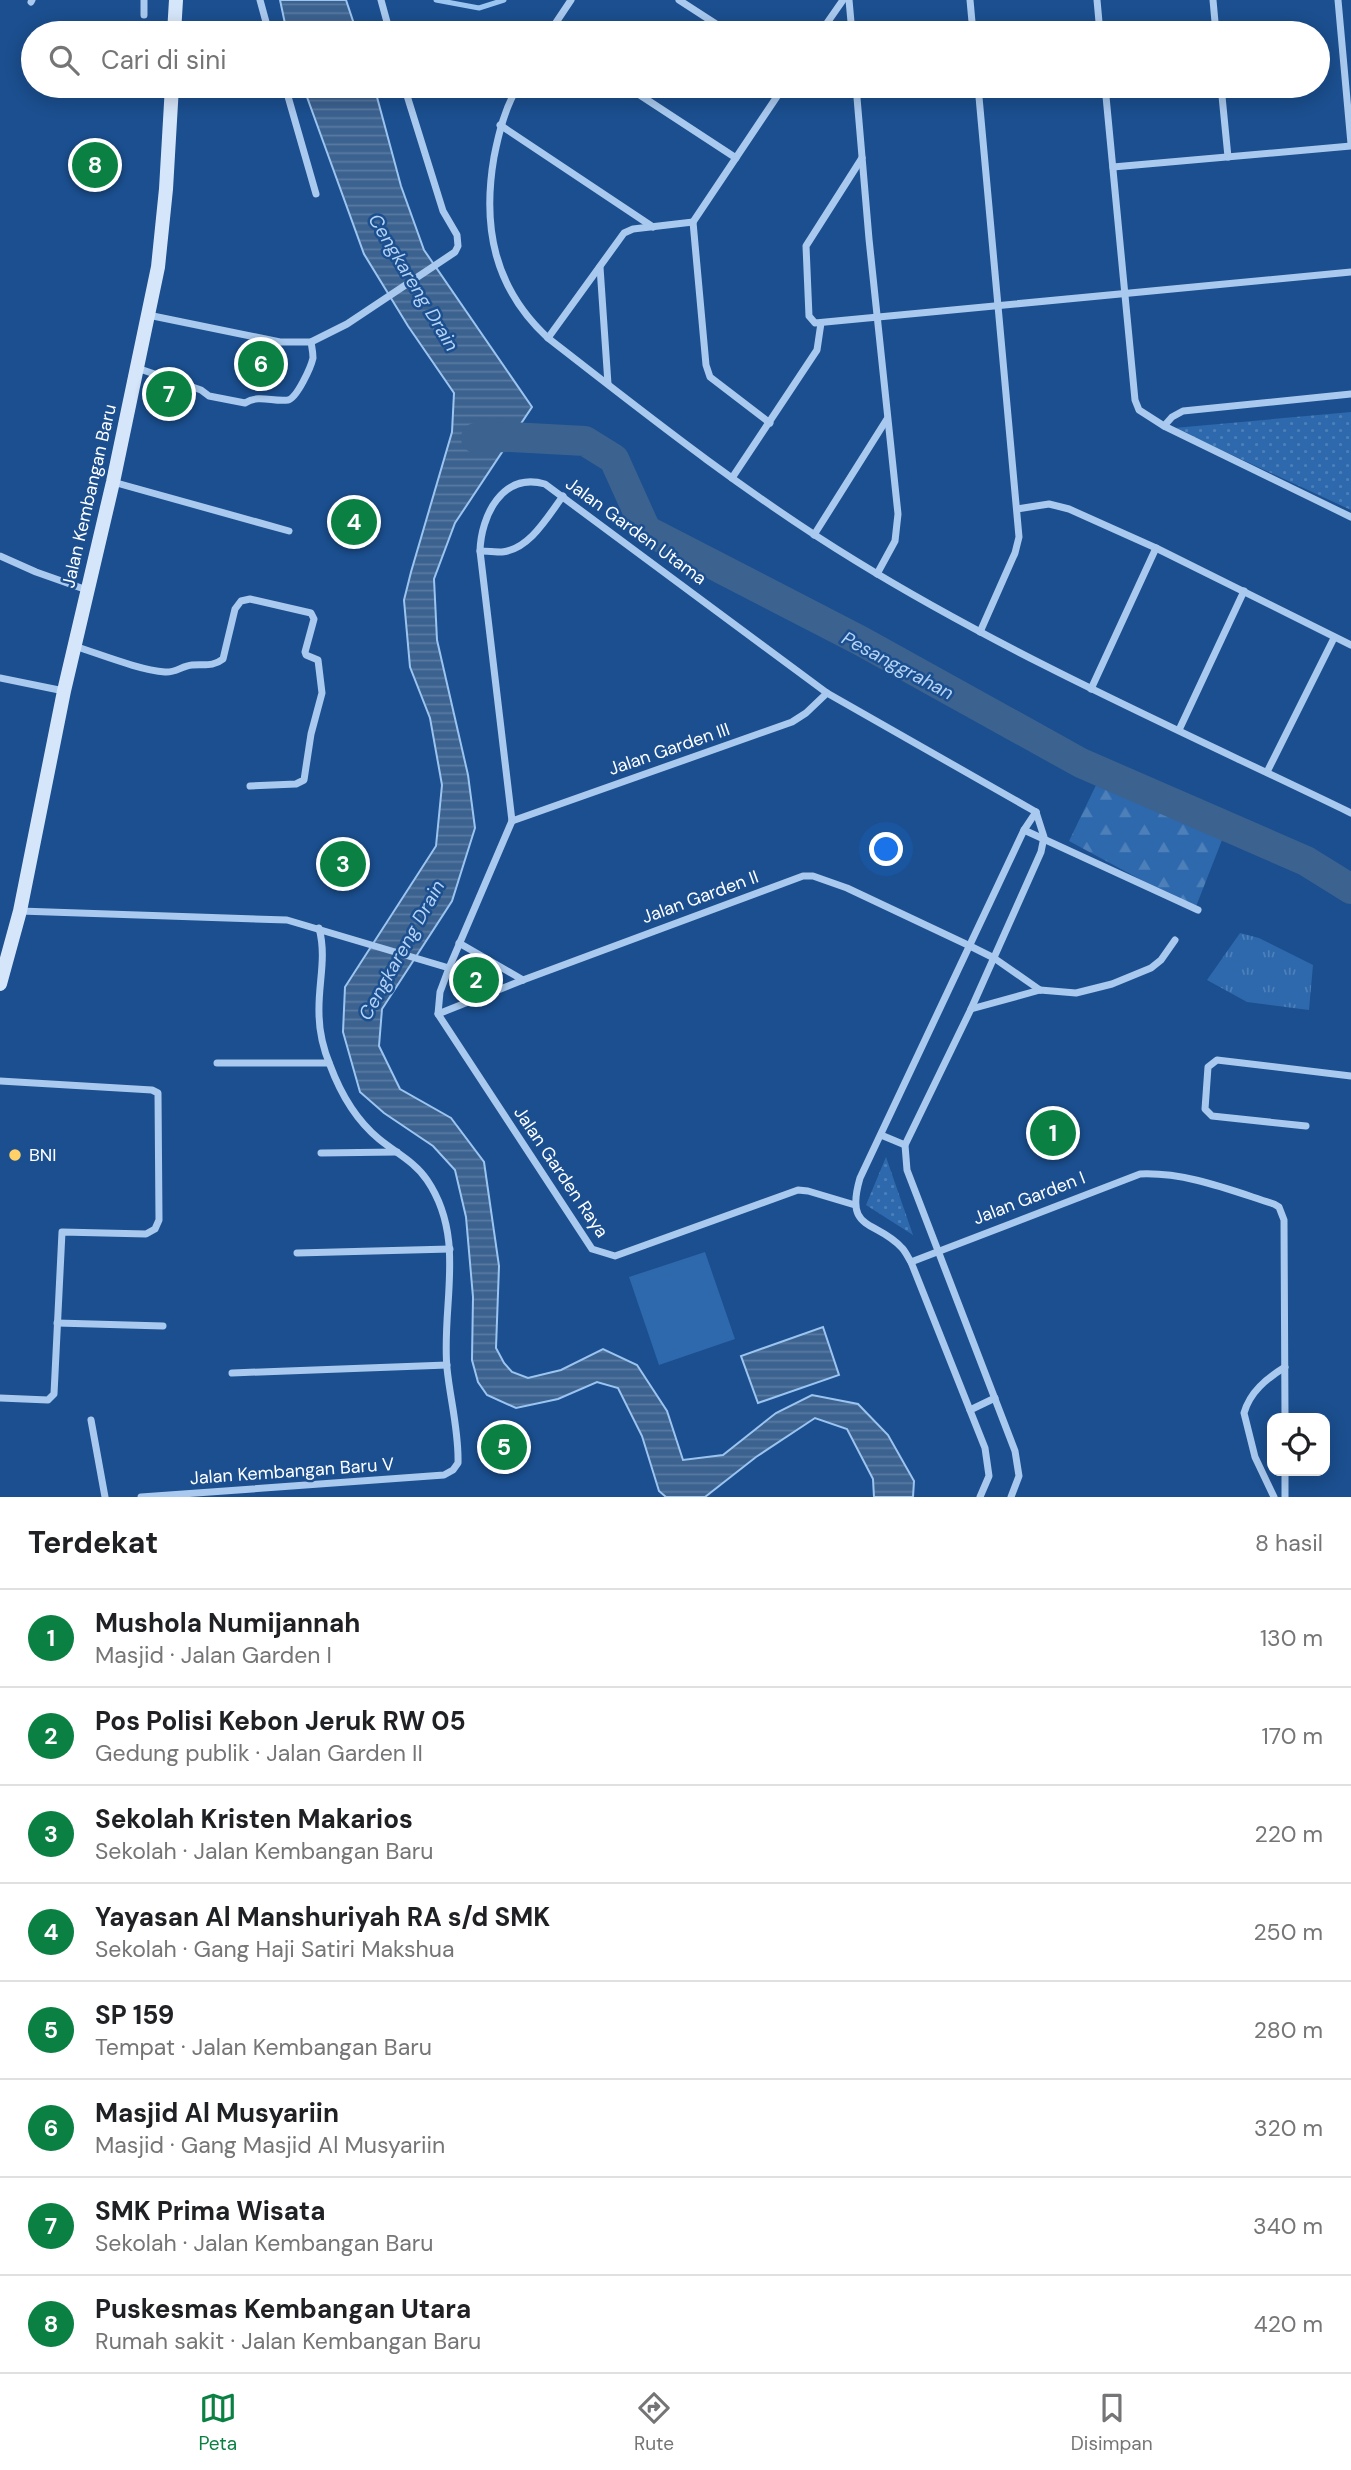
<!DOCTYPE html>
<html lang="id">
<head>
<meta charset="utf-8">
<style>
	:root { --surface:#fff; --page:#f6f6f6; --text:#202124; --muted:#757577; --line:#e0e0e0; --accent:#0b8043 }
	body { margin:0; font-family:"DM Sans",sans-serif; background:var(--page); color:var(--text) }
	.controls { position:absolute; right:21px; bottom:21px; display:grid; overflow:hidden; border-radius:14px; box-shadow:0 4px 18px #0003 }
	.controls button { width:63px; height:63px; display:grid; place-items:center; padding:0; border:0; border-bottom:2px solid var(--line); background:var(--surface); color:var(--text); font:35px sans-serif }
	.you { position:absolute; left:887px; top:850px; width:24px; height:24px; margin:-18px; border:5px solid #fff; border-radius:50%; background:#1a73e8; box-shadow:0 0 0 10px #1a73e833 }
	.badge { display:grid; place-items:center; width:46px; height:46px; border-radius:50%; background:var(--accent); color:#fff; font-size:23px; font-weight:700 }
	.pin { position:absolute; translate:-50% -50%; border:4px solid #fff; box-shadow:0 2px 7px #0006 }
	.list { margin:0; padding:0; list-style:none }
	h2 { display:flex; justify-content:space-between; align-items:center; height:91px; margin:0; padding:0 28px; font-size:30px }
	h2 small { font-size:23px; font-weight:400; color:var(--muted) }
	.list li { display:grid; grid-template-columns:46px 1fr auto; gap:21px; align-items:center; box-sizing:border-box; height:98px; padding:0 28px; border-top:2px solid var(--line) }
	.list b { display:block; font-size:26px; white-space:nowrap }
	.list p { margin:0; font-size:23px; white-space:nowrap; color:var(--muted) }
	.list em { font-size:23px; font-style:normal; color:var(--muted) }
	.icon { flex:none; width:38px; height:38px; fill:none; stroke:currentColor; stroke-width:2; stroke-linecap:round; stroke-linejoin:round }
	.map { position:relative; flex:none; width:1351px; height:1497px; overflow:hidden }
	.search { position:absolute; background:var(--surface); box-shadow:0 4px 18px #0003; left:21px; right:21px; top:21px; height:77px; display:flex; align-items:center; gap:18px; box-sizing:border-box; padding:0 24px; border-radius:38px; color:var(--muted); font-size:26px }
	.sheet { height:875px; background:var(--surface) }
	nav { display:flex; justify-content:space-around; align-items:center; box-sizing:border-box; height:98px; border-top:2px solid var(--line); background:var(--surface); font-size:19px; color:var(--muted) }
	nav a { display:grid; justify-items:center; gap:4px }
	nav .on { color:var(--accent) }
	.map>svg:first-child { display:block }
	.grass { fill:url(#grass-tufts) }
	.forest { fill:url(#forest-firs) }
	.park { fill:url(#park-dots) }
	.pitch { fill:#2e69ad }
	.water { fill:url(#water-rules); stroke:#9cc4f0; stroke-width:2 }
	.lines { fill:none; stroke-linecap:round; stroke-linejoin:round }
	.stream { stroke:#9cc4f0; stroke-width:5 }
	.river { stroke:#3c6290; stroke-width:30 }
	.street { stroke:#a9c9ee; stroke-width:7 }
	.secondary { stroke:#d6e6fa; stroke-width:14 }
	.poi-dot { fill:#ffd166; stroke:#1b4f8f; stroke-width:2.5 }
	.labels { text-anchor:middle; stroke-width:5; stroke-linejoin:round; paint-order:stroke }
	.street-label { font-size:18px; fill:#fff; stroke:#1b4f8f }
	.poi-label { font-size:18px; fill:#fff; stroke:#1b4f8f; text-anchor:start }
	.water-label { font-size:19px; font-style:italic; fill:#b5d3f5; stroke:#1b4f8f }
</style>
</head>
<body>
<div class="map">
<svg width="1351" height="1497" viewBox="0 0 1351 1497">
	<defs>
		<pattern id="grass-tufts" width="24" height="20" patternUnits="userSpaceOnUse" patternTransform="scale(1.75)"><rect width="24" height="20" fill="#2e69ad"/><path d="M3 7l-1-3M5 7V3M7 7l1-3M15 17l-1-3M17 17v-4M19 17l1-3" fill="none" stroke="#4d80b9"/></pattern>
		<pattern id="forest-firs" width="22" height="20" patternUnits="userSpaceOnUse" patternTransform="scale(1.75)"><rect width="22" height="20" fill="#2e69ad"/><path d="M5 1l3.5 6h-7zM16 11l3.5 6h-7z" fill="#4d80b9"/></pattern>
		<pattern id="park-dots" width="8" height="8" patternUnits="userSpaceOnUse" patternTransform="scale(1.75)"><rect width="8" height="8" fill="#2e69ad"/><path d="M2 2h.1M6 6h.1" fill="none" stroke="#4d80b9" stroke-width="1.8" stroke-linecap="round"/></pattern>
		<pattern id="water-rules" width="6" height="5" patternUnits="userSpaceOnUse" patternTransform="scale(1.75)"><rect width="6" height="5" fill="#3c6290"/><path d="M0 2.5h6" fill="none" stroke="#597aa1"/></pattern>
	</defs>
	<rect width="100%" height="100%" fill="#1b4f8f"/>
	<polygon class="grass" points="1240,933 1259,938 1313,965 1309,1010 1247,1002 1207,980"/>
	<polygon class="forest" points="1098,781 1224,835 1195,909 1069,841"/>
	<g class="park">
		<polygon points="1351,412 1351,510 1174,428"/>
		<polygon points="886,1157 913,1235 866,1205"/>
	</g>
	<polygon class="pitch" points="705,1252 735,1339 659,1365 629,1277"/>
	<g class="water">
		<polygon points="280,0 346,0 357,33 287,33"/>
		<polygon points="303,86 374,86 401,186 424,250 532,407 455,523 434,579 437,640 468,775 475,828 452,901 382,1009 379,1046 400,1089 451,1118 484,1162 499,1266 496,1348 504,1363 512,1372 528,1378 561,1370 603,1349 637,1365 667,1411 683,1460 723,1455 776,1413 812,1395 858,1404 888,1435 914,1481 913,1497 874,1497 873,1479 847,1429 815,1418 756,1457 705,1497 666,1497 659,1491 642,1436 618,1388 597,1382 558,1399 516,1408 487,1395 478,1382 472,1360 473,1297 466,1217 455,1170 433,1146 384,1113 360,1092 343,1032 345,987 436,846 442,785 430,718 410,667 404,600 411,572 452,432 454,393 408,326 364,254"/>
		<polygon points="823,1327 839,1375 758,1403 741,1356"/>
	</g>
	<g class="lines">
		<polyline class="stream" points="436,0 479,8 504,0"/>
		<polyline class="river" points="476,438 511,437 585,441 614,459 646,530 861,641 1081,763 1306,861 1351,889"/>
		<g class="street">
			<polyline points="260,0 269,33"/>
			<polyline points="381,0 390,33"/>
			<polyline points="679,0 730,33"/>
			<polyline points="849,0 852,33"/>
			<polyline points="970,0 973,33"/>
			<polyline points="1097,0 1100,33"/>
			<polyline points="1213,0 1216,33"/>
			<polyline points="1338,0 1351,144"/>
			<polyline points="31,2 32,0"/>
			<polyline points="144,15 144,0"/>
			<polyline points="549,33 571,0"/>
			<polyline points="820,33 843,0"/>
			<polyline points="285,86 316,194"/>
			<path d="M518,86C505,108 499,132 494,157C482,227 494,288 548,338C648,416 748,495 856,561C1014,658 1184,732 1351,813"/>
			<polyline points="626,86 736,158"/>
			<polyline points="856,86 869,239 898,514 895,541 877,574"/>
			<polyline points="978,86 1019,537 1015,553 980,632"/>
			<polyline points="1105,86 1135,400 1139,410 1164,426 1351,517"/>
			<polyline points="1221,86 1228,157"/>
			<polyline points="500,125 653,227"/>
			<polyline points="862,158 806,246 809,316 815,323 1351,272"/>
			<polyline points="1113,167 1351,146"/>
			<polyline points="600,267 608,384"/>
			<polyline points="148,315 280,342 311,342 347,324 455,252 458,246 457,235 443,211 404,86"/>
			<polyline points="548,338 624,233 633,229 693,222"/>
			<path d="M137,368L201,390L209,396L245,403C259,394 272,402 288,400C297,398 311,367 313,358C313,352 312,348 311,342"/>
			<polyline points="770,423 710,377 706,365 693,222 784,86"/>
			<polyline points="1164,426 1172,417 1183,411 1351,394"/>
			<polyline points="732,478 817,350 821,323"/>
			<polyline points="113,482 289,531"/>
			<polyline points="1017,509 1049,504 1069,509 1156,548 1351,645"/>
			<polyline points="814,535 887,419"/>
			<path d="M480,551C487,551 495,552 502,552C530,549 548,516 563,496"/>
			<polyline points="0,556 36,572 87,590"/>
			<path d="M74,646C100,654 139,670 165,672C175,673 182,666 192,665C204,664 213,667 223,659L235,609L241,601L250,599L311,613L314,619L305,652L306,655L318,660L322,693L311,734L304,780L296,784L250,786"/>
			<polyline points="0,678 64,691"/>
			<polyline points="1091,689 1156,548"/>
			<polyline points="1179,730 1244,591"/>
			<polyline points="1267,772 1334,638"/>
			<polyline points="512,821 792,722 806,713 827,693"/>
			<polyline points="1024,830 1198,910"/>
			<polyline points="20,911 287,920 449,968"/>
			<polyline points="459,943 523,980"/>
			<polyline points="971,1009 1040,990 1076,993 1112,984 1151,968 1161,960 1175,940"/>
			<polyline points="438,1014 523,980 803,876 813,876 847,888 970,946 994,958 1040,990"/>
			<polyline points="217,1063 329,1063"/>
			<polyline points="0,1081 152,1090 158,1093 159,1220 155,1229 146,1234 62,1232 54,1394 48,1400 0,1398"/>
			<polyline points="1306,1126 1212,1116 1205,1109 1208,1067 1217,1060 1351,1076"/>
			<polyline points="881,1135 905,1145"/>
			<polyline points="321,1153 397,1152"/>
			<path d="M855,1205L808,1191L798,1190L615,1256L592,1249L438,1014L440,992L449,968L512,821L480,551C481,516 502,472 545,484L827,693L1036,812"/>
			<polyline points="297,1253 450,1249"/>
			<path d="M911,1262L1140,1174C1186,1172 1230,1190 1274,1204L1279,1207L1284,1220L1285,1418"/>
			<polyline points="57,1323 163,1326"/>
			<polyline points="232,1373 447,1365"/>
			<polyline points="970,1410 995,1398"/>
			<polyline points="91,1420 105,1497"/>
			<polyline points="1285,1471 1285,1497"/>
			<path d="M141,1497L444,1475L453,1470L458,1463C459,1431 450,1399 447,1368C441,1305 467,1239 427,1180C415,1162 396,1153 379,1139C356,1120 340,1092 330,1065C323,1048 319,1031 319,1013C318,983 327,958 319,928"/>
			<path d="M980,1497L989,1476L985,1448L911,1262C908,1258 906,1252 902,1248C876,1219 844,1233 860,1178L1024,830L1036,812"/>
			<polyline points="1011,1497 1019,1476 1015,1451 907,1170 905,1145 971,1009 1041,852 1044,837 1036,812"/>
			<path d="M1274,1497L1255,1457L1244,1413C1250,1392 1266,1379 1285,1367"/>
		</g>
		<g class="secondary">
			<polyline points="174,33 176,0"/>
			<polyline points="0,984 20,911 64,691 113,482 158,267 166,189 172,86"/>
		</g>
	</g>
	<circle class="poi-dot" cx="15" cy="1155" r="7"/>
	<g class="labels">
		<g class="street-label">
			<text transform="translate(89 496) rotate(-77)" y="6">Jalan Kembangan Baru</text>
			<text transform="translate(636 531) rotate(36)" y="6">Jalan Garden Utama</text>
			<text transform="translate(669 749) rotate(-19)" y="6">Jalan Garden III</text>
			<text transform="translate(700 897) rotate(-20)" y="6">Jalan Garden II</text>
			<text transform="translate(561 1172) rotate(56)" y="6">Jalan Garden Raya</text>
			<text transform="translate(1029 1198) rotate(-21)" y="6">Jalan Garden I</text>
			<text transform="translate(292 1471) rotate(-4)" y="6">Jalan Kembangan Baru V</text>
		</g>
		<g class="poi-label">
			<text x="29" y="1161">BNI</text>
		</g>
		<g class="water-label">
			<text transform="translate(414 282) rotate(59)" y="7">Cengkareng Drain</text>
			<text transform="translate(898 665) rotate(28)" y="7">Pesanggrahan</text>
			<text transform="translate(401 950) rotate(-61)" y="7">Cengkareng Drain</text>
		</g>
	</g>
</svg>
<div class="controls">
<button><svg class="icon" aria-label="locate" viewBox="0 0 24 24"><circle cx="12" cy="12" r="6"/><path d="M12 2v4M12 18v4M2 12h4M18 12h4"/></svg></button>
</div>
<div class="you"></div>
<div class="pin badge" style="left:1053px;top:1133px">1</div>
<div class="pin badge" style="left:476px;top:980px">2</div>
<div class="pin badge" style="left:343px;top:864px">3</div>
<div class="pin badge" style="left:354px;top:522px">4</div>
<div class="pin badge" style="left:504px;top:1447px">5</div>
<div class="pin badge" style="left:261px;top:364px">6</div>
<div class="pin badge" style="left:169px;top:394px">7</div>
<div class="pin badge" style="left:95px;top:165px">8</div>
<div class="search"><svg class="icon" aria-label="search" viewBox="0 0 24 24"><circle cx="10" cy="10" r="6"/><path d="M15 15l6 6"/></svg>Cari di sini</div>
</div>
<section class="sheet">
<h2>Terdekat<small>8 hasil</small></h2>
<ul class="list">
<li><span class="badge">1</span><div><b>Mushola Numijannah</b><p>Masjid · Jalan Garden I</p></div><em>130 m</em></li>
<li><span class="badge">2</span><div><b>Pos Polisi Kebon Jeruk RW 05</b><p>Gedung publik · Jalan Garden II</p></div><em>170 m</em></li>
<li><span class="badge">3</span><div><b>Sekolah Kristen Makarios</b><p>Sekolah · Jalan Kembangan Baru</p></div><em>220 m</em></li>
<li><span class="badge">4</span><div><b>Yayasan Al Manshuriyah RA s/d SMK</b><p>Sekolah · Gang Haji Satiri Makshua</p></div><em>250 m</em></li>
<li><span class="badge">5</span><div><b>SP 159</b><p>Tempat · Jalan Kembangan Baru</p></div><em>280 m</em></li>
<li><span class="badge">6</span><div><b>Masjid Al Musyariin</b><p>Masjid · Gang Masjid Al Musyariin</p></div><em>320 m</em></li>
<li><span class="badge">7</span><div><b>SMK Prima Wisata</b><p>Sekolah · Jalan Kembangan Baru</p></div><em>340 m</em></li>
<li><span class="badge">8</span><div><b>Puskesmas Kembangan Utara</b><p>Rumah sakit · Jalan Kembangan Baru</p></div><em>420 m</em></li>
</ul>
</section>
<nav>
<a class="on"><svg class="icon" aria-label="map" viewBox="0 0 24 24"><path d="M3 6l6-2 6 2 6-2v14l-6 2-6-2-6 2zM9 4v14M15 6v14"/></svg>Peta</a>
<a><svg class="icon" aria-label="directions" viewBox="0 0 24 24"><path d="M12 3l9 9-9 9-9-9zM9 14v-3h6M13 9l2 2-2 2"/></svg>Rute</a>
<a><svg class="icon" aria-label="saved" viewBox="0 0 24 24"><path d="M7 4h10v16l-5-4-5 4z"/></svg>Disimpan</a>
</nav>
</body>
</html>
